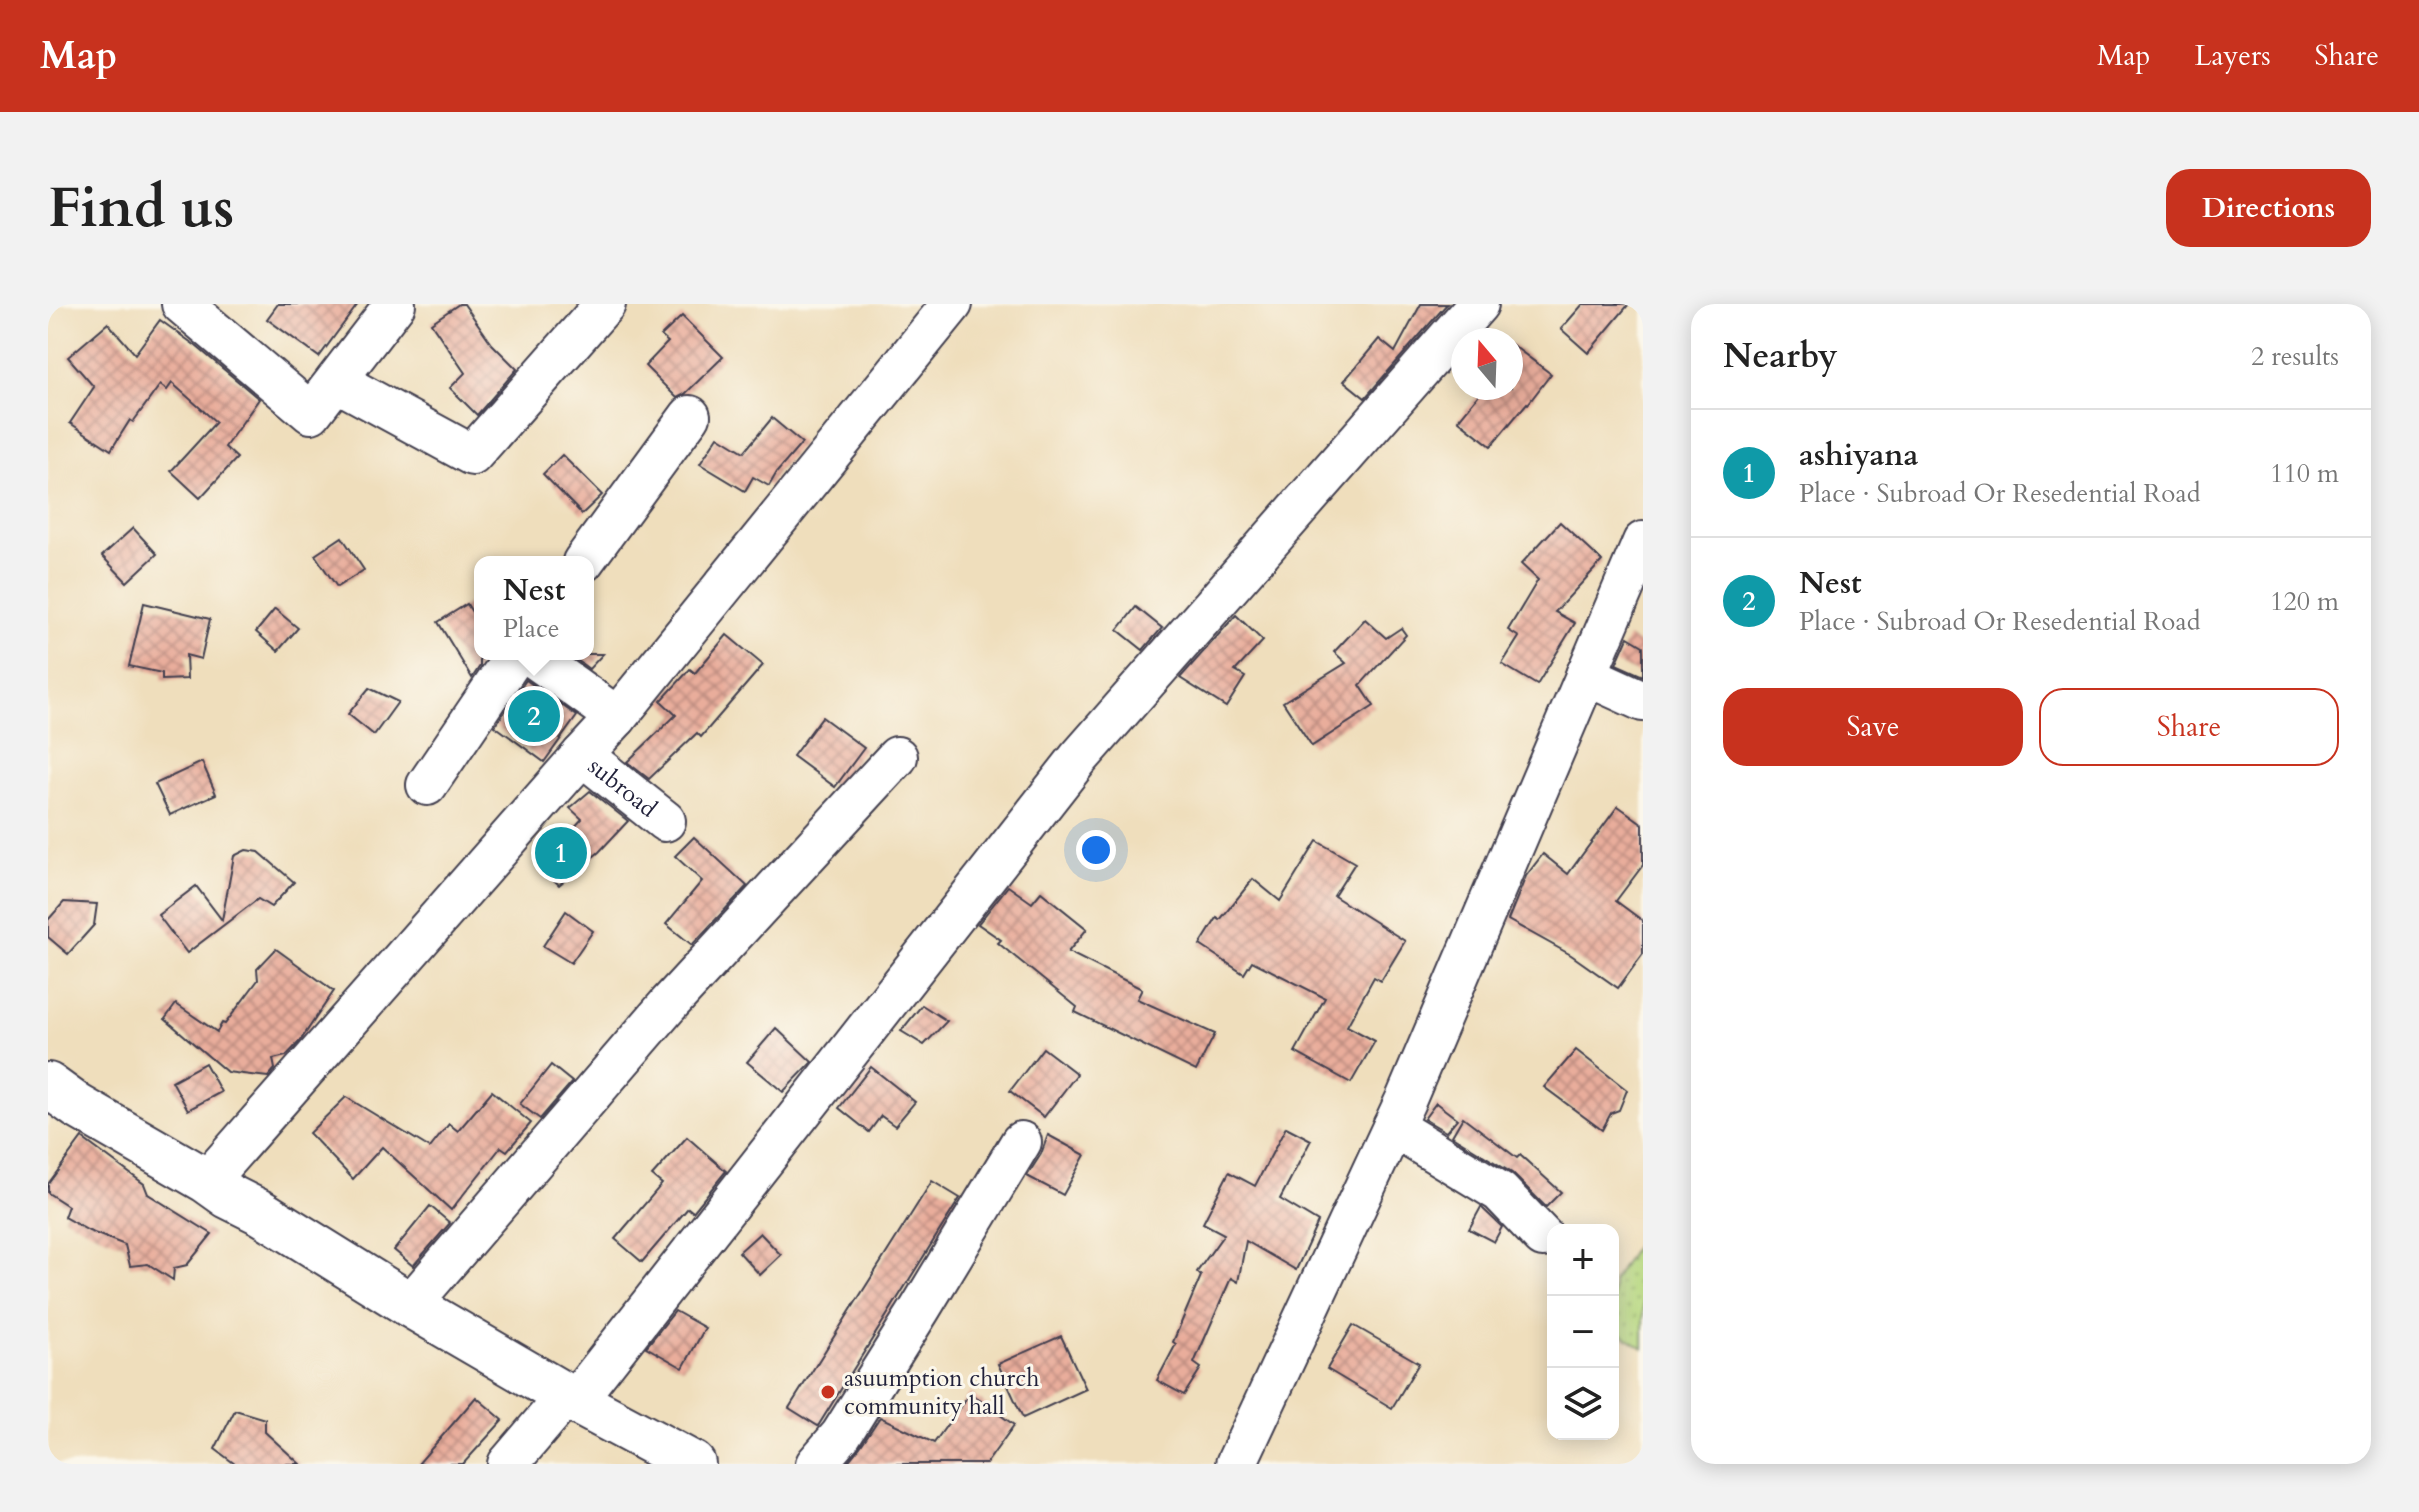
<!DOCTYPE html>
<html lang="en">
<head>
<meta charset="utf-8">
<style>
	:root { --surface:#fff; --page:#f2f2f2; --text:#222; --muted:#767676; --line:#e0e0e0; --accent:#c8321e }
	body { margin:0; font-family:Cardo,serif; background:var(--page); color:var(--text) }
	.controls { position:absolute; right:24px; bottom:24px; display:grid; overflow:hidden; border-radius:16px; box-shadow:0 4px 20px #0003 }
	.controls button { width:72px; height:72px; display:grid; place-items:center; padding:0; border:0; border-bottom:2px solid var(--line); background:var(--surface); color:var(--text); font:40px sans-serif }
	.compass { position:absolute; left:1403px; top:24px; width:72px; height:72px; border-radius:50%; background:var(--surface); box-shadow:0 4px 20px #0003; rotate:341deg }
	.you { position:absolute; left:1048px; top:546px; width:28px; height:28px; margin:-20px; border:6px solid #fff; border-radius:50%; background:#1a73e8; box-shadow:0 0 0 12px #1a73e833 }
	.badge { display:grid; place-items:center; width:52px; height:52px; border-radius:50%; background:var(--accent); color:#fff; font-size:26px; font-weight:700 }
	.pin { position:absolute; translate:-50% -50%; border:4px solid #fff; box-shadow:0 2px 8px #0006 }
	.popup { position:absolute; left:426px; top:252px; width:120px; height:104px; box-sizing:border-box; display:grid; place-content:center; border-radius:16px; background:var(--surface); filter:drop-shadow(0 2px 6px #0005); font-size:26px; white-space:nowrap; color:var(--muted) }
	.popup b { font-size:30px; color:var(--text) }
	.popup::after { content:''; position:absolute; left:50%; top:100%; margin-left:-16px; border:16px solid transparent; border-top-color:var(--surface) }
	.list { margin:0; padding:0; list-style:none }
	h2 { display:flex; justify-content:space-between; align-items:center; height:104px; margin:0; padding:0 32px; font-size:34px }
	h2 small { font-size:26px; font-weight:400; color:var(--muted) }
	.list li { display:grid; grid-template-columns:52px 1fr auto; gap:24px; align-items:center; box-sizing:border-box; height:128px; padding:0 32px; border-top:2px solid var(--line) }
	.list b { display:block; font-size:30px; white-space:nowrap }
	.list p { margin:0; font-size:26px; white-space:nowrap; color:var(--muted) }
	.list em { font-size:26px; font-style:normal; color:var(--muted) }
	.actions { display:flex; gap:16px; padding:24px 32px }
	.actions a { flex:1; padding:18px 0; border:2px solid var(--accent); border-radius:24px; text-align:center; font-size:28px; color:var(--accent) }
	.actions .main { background:var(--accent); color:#fff }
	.icon { flex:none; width:44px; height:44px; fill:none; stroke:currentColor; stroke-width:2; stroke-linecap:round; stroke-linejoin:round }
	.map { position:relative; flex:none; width:1595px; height:1160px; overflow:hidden; border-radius:24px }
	header { display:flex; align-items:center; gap:48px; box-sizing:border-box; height:112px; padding:0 40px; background:var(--accent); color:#fff }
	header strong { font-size:38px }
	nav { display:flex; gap:44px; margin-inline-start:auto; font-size:28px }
	.intro { display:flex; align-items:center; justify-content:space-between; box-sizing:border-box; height:192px; padding:0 48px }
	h1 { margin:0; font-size:56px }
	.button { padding:20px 36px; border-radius:24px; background:var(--accent); color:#fff; font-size:28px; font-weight:700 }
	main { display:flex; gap:48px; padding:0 48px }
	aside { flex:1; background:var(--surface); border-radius:24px; box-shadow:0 4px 20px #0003 }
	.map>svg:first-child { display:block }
	.grass { fill:url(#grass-dots); stroke:#6c7c5d; stroke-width:2 }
	.building { fill:url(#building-cross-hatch) }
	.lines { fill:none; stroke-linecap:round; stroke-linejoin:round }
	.minor-casing { stroke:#413e4e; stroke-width:44 }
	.major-casing { stroke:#413e4e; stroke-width:48 }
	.minor { stroke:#fff; stroke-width:40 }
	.major { stroke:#fff; stroke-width:44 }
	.poi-dot { fill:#c8321e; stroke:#fbf7ec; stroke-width:3 }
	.labels { text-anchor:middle; stroke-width:6; stroke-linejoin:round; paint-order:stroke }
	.street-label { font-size:24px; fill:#22223b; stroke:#fbf7ec }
	.poi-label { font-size:24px; fill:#22223b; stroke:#fbf7ec; text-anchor:start }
</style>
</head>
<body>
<header>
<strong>Map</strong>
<nav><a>Map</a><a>Layers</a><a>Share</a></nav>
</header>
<div class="intro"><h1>Find us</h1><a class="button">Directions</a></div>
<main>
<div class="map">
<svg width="1595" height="1160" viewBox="0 0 1595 1160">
	<defs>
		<pattern id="grass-dots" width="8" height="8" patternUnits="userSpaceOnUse" patternTransform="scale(2)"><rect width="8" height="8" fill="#b6d77f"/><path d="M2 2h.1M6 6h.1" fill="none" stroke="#9cb86f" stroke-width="1.8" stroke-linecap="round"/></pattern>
		<pattern id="building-cross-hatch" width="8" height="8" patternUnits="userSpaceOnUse" patternTransform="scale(2)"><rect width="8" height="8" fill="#e9ad9b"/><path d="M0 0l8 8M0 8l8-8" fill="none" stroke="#bc8c80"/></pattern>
	</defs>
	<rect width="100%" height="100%" fill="#fbf7ec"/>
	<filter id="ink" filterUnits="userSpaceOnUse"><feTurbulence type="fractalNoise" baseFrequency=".0125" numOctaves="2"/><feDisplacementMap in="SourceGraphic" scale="16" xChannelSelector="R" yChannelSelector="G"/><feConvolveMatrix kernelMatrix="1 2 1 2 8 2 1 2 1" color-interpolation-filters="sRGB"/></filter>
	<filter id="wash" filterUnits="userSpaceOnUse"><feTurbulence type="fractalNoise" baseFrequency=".006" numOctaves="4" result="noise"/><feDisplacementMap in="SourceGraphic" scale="32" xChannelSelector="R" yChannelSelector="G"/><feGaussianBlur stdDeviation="1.8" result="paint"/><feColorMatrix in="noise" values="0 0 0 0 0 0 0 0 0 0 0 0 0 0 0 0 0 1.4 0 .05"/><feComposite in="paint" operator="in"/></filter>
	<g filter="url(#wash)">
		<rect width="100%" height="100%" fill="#efdebc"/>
		<polygon class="grass" points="1595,930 1595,1044 1565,1024 1565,977"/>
		<g id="blocks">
			<g class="building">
				<polygon points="230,0 310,0 271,53 219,15"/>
				<polygon points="411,0 416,0 444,40 469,65 429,111 402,84 417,69 383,19"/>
				<polygon points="1373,0 1399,0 1317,94 1296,77 1331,35 1347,48"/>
				<polygon points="1535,0 1581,0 1540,49 1513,25"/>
				<polygon points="634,12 675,53 637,90 629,94 597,62 620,38 613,32"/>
				<polygon points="112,16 148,42 211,95 177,143 189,154 152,194 123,167 168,118 124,79 119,86 112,81 85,118 82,116 63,146 22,119 46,83 20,53 60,19 87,50"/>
				<polygon points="1463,40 1503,70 1480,100 1479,99 1443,142 1410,116 1436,84 1463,84"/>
				<polygon points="724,114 754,139 729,168 721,182 705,173 697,187 652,160 670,132 696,148"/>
				<polygon points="514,151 554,191 534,210 495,170"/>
				<polygon points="1512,218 1554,257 1507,308 1527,319 1489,381 1454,360 1471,333 1460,326 1490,276 1473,260"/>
				<polygon points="85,224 109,250 79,278 54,252"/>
				<polygon points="294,233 316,266 289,283 267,251"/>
				<polygon points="96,299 162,315 153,355 138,351 139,375 114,376 114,369 81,362"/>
				<polygon points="419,300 432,321 432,362 424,374 390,318"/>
				<polygon points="1088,303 1114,324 1095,346 1070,326"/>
				<polygon points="227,305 250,324 230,347 208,328"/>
				<polygon points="1188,311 1215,337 1187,367 1197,373 1178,403 1132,374"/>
				<polygon points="1317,315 1338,334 1353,324 1358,331 1312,381 1326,402 1264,442 1235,398 1298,359 1286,348"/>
				<polygon points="679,331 715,361 653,433 649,429 601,475 579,458 628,411 613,397 642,365 647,369"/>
				<polygon points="1580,333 1595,342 1595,372 1568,360"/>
				<polygon points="521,350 555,350 541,365"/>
				<polygon points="478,376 529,412 496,458 447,422"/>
				<polygon points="321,384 350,398 326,431 300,410"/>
				<polygon points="774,413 816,444 787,483 745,452"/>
				<polygon points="154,458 168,490 122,511 107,480"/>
				<polygon points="542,487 580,517 551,548 511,581 491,562 534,515 522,504"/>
				<polygon points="1570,502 1595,520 1595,561 1568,597 1595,617 1595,650 1570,684 1523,651 1460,616 1478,572 1495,550 1520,570"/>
				<polygon points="646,533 699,582 644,641 618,620 654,577 627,552"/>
				<polygon points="1269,537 1307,559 1286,592 1357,637 1333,677 1326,673 1299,722 1327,737 1303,779 1247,748 1277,694 1204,657 1196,670 1152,641 1169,614 1172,616 1205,575 1232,597"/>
				<polygon points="198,546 211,548 246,578 223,603 210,595 139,649 110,611 148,582 174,616 186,552"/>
				<polygon points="960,582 984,599 993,588 1039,625 1020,648 1094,685 1089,695 1167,730 1148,767 1027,708 1029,703 950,639 953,636 930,620"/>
				<polygon points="16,598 49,600 46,621 20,650 0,633 0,616"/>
				<polygon points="518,607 545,627 523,659 495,642"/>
				<polygon points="228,645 286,687 252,737 238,752 225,755 227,765 220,773 179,768 117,715 128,700 169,728 174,719 177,720 210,676 209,665"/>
				<polygon points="874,701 899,717 876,741 853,727"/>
				<polygon points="728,724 764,758 735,788 699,758"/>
				<polygon points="995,744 1029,770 996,813 962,787"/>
				<polygon points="1528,746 1579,786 1571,806 1563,809 1554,826 1496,783"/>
				<polygon points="157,759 173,788 140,806 124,777"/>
				<polygon points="503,761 524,778 492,815 472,800"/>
				<polygon points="823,763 867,798 847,822 833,812 821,828 791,804"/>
				<polygon points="444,787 483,819 459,847 453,843 403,906 334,843 305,875 261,829 298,793 382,844 401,820 410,827"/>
				<polygon points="1388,799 1409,815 1398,828 1376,815"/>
				<polygon points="1415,813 1469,854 1472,851 1513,888 1498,903 1464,869 1404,832"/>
				<polygon points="1238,823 1263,836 1232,895 1270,918 1248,966 1198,937 1190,978 1183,974 1146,1059 1153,1064 1136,1091 1109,1076 1128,1040 1125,1038 1153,972 1149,968 1176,930 1155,919 1181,868 1207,882"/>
				<polygon points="1000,831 1037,851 1015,891 979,872 993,850"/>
				<polygon points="639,833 678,867 645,908 640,904 594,958 567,935 614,880 604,872"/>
				<polygon points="34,834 96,880 100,890 164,930 139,961 126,964 125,976 100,960 82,962 77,941 41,927 16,913 20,902 0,889 0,880"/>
				<polygon points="884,877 912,894 770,1122 741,1104"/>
				<polygon points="382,902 402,919 365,962 346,946"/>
				<polygon points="1433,903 1454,923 1446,938 1421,925"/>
				<polygon points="712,929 733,951 712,971 691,948"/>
				<polygon points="627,1007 657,1024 635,1064 598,1043"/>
				<polygon points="1305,1021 1371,1059 1344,1104 1279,1065"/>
				<polygon points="1013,1032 1038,1085 975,1114 950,1060"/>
				<polygon points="922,1089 966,1121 938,1160 798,1160 812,1143 832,1113 886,1139"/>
				<polygon points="428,1093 455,1116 415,1160 370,1160"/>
				<polygon points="187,1106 217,1115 217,1128 252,1160 187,1160 167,1145"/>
			</g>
		</g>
	</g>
	<g filter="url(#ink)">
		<use href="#blocks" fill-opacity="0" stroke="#413e4e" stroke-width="2"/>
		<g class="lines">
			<g class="minor-casing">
				<g id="minor">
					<polyline points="134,0 263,109 347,0"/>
					<polyline points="288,77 424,151 557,0"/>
					<polyline points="535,258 642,112"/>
					<polyline points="481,350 569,413"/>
					<polyline points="1538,371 1595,397"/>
					<path id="s1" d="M534,451L617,517"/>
					<polyline points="379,481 468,350"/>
					<polyline points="1345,823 1452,888 1495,933"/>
					<polyline points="159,877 534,451 569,413 904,0"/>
					<polyline points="362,1001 620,701 849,453"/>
					<polyline points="527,1097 1030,455 1430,0"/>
					<polyline points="460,1160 518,1092"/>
					<polyline points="768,1160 793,1131 872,1005 973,838"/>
					<polyline points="1188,1160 1358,795 1595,238"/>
				</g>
			</g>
			<g class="major-casing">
				<polyline id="major" points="0,781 29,802 159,877 180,892 214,909 362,1001 518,1092 645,1160"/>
			</g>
			<use href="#minor" class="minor"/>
			<use href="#major" class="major"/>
		</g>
	</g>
	<circle class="poi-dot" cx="780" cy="1088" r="8"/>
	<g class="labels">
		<g class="street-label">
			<text dy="8" stroke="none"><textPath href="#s1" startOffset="52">subroad</textPath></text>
		</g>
		<g class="poi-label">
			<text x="796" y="1082">asuumption church<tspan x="796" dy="28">community hall</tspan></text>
		</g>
	</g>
</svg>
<div class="controls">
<button>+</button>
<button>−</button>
<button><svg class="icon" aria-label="layers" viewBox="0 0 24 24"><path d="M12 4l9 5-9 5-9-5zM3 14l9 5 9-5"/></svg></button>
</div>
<svg class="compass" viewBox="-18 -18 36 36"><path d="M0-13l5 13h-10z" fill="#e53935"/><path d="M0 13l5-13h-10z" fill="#767676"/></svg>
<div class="you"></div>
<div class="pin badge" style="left:513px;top:549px;background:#0f9aa8">1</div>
<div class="pin badge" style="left:486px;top:412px;background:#0f9aa8">2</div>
<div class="popup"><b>Nest</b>Place</div>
</div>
<aside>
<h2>Nearby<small>2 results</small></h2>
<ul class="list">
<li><span class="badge" style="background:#0f9aa8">1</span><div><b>ashiyana</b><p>Place · Subroad Or Resedential Road</p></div><em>110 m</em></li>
<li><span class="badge" style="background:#0f9aa8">2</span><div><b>Nest</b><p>Place · Subroad Or Resedential Road</p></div><em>120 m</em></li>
</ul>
<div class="actions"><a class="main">Save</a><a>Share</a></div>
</aside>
</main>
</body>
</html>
